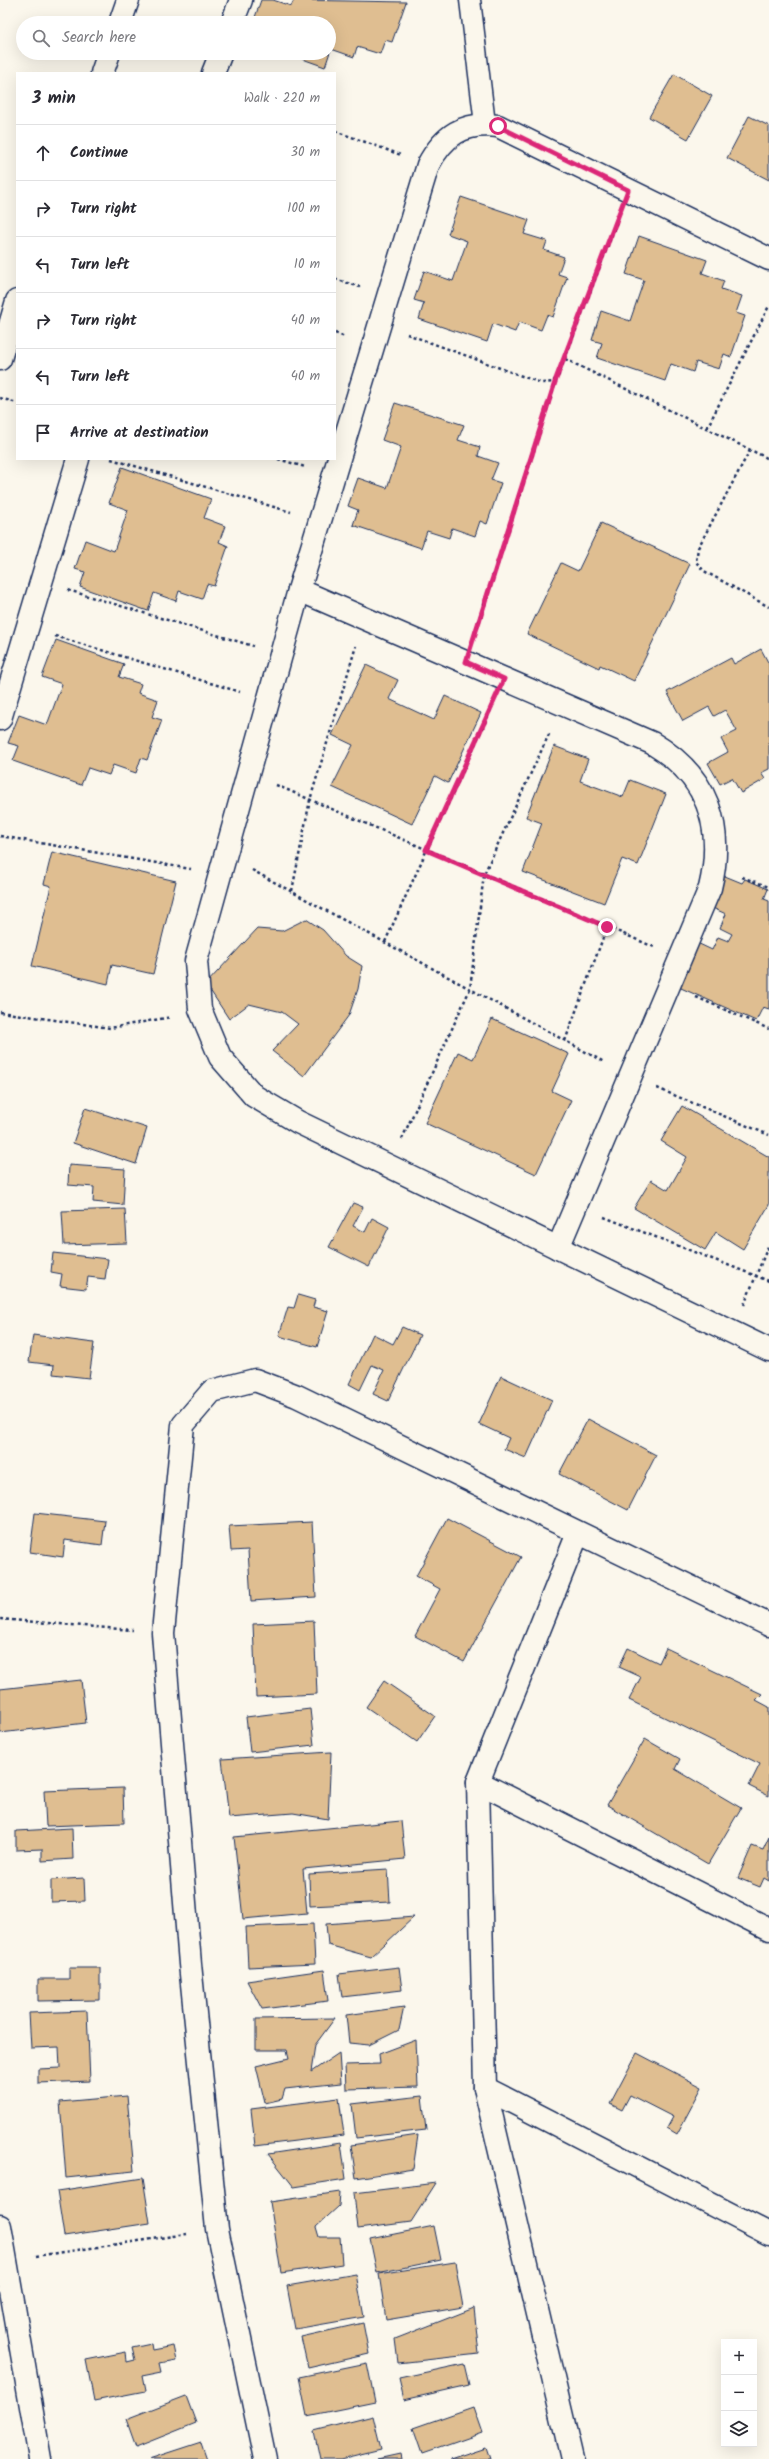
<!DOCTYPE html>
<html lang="en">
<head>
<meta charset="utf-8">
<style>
	:root { --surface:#fff; --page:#f2f2f3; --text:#2b2b33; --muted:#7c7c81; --line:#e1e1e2 }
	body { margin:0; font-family:Kalam,sans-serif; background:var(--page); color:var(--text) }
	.controls { position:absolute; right:12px; bottom:12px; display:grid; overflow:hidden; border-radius:0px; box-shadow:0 4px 16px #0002 }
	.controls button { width:36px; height:36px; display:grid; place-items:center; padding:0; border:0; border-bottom:1px solid var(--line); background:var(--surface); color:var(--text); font:20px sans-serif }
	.stop { position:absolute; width:12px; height:12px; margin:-9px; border:3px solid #db2777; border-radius:50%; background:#fff }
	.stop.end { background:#db2777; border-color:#fff; box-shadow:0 1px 4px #0008 }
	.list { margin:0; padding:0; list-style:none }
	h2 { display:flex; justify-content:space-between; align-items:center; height:52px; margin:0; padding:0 16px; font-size:17px }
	h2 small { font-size:13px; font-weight:400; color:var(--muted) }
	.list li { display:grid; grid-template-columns:26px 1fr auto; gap:12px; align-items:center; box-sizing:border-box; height:56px; padding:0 16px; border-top:1px solid var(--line) }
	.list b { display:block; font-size:15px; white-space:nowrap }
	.list em { font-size:13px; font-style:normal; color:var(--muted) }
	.icon { flex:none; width:22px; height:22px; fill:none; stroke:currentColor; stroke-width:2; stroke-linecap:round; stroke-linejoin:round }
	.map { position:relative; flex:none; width:769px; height:2459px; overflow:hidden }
	.search { position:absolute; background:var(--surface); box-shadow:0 4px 16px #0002; left:16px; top:16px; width:320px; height:44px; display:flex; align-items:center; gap:10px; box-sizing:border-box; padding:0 14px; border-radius:22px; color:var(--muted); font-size:15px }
	.panel { position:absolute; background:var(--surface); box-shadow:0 4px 16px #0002; left:16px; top:72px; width:320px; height:388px; border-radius:0px }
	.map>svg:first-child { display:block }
	.building { fill:#dfbe91; stroke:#1b2f5e }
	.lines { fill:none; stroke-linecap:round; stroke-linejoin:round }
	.service-casing { stroke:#1b2f5e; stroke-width:23 }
	.minor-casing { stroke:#1b2f5e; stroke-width:25 }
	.tertiary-casing { stroke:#1b2f5e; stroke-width:25 }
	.path { stroke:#1b2f5e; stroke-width:2.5; stroke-dasharray:3 3; stroke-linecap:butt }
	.service { stroke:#fbf7ec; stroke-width:20 }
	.minor { stroke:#fbf7ec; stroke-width:22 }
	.tertiary { stroke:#fbf7ec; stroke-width:22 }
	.route { stroke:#db2777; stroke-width:5 }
</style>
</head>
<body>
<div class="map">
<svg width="769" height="2459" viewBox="0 0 769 2459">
	<rect width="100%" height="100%" fill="#fbf7ec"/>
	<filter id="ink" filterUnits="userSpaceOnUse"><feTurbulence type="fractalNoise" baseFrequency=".025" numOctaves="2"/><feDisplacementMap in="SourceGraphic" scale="8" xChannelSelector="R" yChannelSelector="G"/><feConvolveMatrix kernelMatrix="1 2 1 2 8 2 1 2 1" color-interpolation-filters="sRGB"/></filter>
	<g filter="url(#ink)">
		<g class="building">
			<polygon points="261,0 273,0 291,6 294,0 406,2 392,42 385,40 380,54 357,47 354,57 331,49 325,67 286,53 329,53 329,23 253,23"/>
			<polygon points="674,74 712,96 688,139 649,117"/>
			<polygon points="749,116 769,126 769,180 727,158"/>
			<polygon points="461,197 529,220 524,234 547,241 544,250 564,257 558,274 567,277 553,317 547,315 541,330 519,322 515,332 493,324 487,342 419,319 424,303 414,300 424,271 453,281 467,241 448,234"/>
			<polygon points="639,236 707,260 702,273 724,281 721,289 742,296 736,313 745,316 731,357 724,354 719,369 696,362 693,372 671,364 665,381 597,358 602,343 592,340 601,311 630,321 644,280 626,274"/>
			<polygon points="395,403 464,425 458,440 480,447 478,456 498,463 491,480 501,483 487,524 480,521 475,536 452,528 449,538 427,531 421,548 353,525 358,510 348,506 358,478 387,488 401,447 382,440"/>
			<polygon points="122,467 211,499 204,518 225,526 219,542 228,546 214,586 207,584 202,599 179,591 176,601 154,593 148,611 80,587 85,572 75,569 85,540 114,551 128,510 109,503"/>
			<polygon points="601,523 690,564 634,681 600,665 599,668 527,634 561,563 578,571"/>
			<polygon points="56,640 124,664 119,677 141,684 138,693 158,700 152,717 162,720 147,760 141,758 136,773 113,765 109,775 88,768 81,785 13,761 19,746 8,743 19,715 47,725 62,684 42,677"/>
			<polygon points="761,649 769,664 769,769 761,773 765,779 741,793 732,778 720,784 708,763 728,752 721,739 737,731 725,710 714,716 709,707 683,721 667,692 731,658 734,664"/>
			<polygon points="366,665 398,680 389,699 434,720 445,696 481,713 448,783 435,776 412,824 332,787 353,745 332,735"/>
			<polygon points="554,746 588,759 580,781 623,797 630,780 666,794 638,865 622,859 604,903 523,872 542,823 526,817"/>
			<polygon points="52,852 176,881 153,974 112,965 108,984 32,966 51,886 44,884"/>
			<polygon points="720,874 742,883 745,879 768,889 764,899 769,901 769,1009 763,1007 756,1021 674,985 693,941 712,950 718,937 728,941 732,934 720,928 726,914 706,905"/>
			<polygon points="306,919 323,930 346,956 362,966 358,989 349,1015 304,1076 272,1051 298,1024 282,1012 249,1004 229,1019 206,984 257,929 282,931"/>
			<polygon points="492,1019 569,1054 552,1091 571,1100 536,1174 425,1123 458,1052 473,1059"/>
			<polygon points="682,1106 769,1157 769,1205 743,1249 716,1232 705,1250 634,1208 651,1180 668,1190 687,1157 661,1141"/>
			<polygon points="85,1108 147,1128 136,1164 73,1143"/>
			<polygon points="69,1165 125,1169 123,1205 93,1202 94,1187 68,1185"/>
			<polygon points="353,1203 363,1207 353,1226 365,1232 372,1218 389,1227 369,1267 329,1247"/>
			<polygon points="125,1209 127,1243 64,1245 62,1211"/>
			<polygon points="53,1253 108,1259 105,1279 88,1277 86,1289 60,1286 62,1274 51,1272"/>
			<polygon points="298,1295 315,1300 313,1307 328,1311 317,1347 279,1336 288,1307 294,1308"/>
			<polygon points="402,1327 420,1335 388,1401 373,1394 384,1370 372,1365 360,1390 349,1384 373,1334 393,1344"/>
			<polygon points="33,1335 94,1343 89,1378 53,1374 54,1365 29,1362"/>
			<polygon points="501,1376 552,1400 526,1458 504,1449 509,1438 479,1424"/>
			<polygon points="588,1419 656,1455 628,1510 559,1474"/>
			<polygon points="35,1513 105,1521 102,1545 65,1540 63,1557 30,1552"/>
			<polygon points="447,1518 521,1557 464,1662 415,1636 440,1589 416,1576"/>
			<polygon points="312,1522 316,1597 251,1601 248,1550 231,1551 229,1526"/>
			<polygon points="314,1621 317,1694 256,1697 253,1624"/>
			<polygon points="628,1648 659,1663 666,1648 762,1694 756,1700 769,1707 769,1796 749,1786 760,1764 629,1700 641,1677 619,1667"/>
			<polygon points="81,1680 86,1723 0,1733 0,1689"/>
			<polygon points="384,1681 435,1716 417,1742 366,1707"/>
			<polygon points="310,1709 314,1745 250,1752 246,1717"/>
			<polygon points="645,1739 680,1759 675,1769 741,1808 708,1864 607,1805"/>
			<polygon points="331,1752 328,1819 293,1813 229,1818 222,1759"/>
			<polygon points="123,1788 124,1823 46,1826 44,1791"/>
			<polygon points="401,1821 405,1859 303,1869 307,1913 243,1919 234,1837"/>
			<polygon points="72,1828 73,1859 42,1861 42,1849 16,1850 16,1831"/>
			<polygon points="769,1837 769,1881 764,1878 760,1887 738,1878 752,1846 763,1850"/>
			<polygon points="388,1869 390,1902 310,1906 309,1874"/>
			<polygon points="84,1878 85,1901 51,1902 51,1880"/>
			<polygon points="414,1917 371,1957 328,1945 326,1924"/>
			<polygon points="313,1924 315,1964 248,1967 246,1927"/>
			<polygon points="399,1967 402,1990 342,1997 339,1974"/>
			<polygon points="69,1968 100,1968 100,2000 38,2001 38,1979 69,1979"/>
			<polygon points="324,1970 328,2001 262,2009 247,1981"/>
			<polygon points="404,2007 399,2030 369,2045 349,2043 346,2015"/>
			<polygon points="87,2011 90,2081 38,2083 38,2069 60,2068 59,2047 31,2048 29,2013"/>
			<polygon points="335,2018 315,2045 311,2072 339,2053 341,2083 285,2089 282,2099 265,2103 256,2066 289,2058 287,2050 256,2050 256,2019"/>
			<polygon points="416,2040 418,2087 346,2089 345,2065 380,2064 379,2054"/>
			<polygon points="637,2053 702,2087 677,2134 667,2128 673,2117 630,2095 622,2110 610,2104"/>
			<polygon points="127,2096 134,2171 66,2178 60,2102"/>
			<polygon points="422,2096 426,2130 356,2138 352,2104"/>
			<polygon points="339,2098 344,2135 255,2146 251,2109"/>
			<polygon points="418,2135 413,2169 356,2178 351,2145"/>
			<polygon points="341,2143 346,2179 294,2187 268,2154"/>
			<polygon points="143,2178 150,2223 64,2236 57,2191"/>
			<polygon points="436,2183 411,2222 358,2229 354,2193"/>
			<polygon points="340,2192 339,2206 316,2227 319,2237 340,2237 342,2264 281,2273 270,2202"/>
			<polygon points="434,2226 441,2260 377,2273 370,2239"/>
			<polygon points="455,2262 463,2307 386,2320 379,2274"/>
			<polygon points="356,2274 364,2317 295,2329 287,2286"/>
			<polygon points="474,2308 479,2354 398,2363 395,2339"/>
			<polygon points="363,2323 369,2354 308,2368 301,2337"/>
			<polygon points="151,2344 152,2350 173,2346 176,2360 160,2363 162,2372 142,2376 145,2391 94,2401 86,2360 126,2352 127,2362 135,2360 132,2348"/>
			<polygon points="367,2363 375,2402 307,2416 299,2377"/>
			<polygon points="464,2364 469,2385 404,2400 399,2378"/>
			<polygon points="186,2396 196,2423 136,2447 126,2419"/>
			<polygon points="473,2407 482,2433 422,2454 413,2428"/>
			<polygon points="373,2416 381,2449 340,2459 320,2459 314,2431"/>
			<polygon points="201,2442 207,2459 149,2459"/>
			<polygon points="486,2447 490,2459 450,2459"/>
			<polygon points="400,2454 401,2459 377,2459"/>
		</g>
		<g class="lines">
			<g class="service-casing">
				<polyline id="service" points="470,0 485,124"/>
			</g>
			<g class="minor-casing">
				<g id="minor">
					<path d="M769,259L498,126C463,122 444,135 428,165L299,590L196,961L200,1009L220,1057L254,1096L298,1122L769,1350"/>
					<path d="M299,590L652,743C708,776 725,826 710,888L558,1248"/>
					<polyline points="478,1782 769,1929"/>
					<polyline points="485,2088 769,2234"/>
					<polyline points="265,2459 217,2229 190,1964 163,1633 183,1425 212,1391 255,1380 297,1396 769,1625"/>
					<polyline points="572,2459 485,2088 478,1782 578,1533"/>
				</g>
			</g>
			<g class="tertiary-casing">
				<g id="tertiary">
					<polyline points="120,23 128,0"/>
					<polyline points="232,23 241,0"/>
					<polyline points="102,73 109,53"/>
					<polyline points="213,73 221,53"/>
					<polyline points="0,359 17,301"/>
					<polyline points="0,719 78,459"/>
					<polyline points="0,2226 40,2459"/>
				</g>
			</g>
			<g class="path">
				<polyline points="335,131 401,155"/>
				<polyline points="335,279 360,287"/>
				<polyline points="335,333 345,337"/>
				<polyline points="407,334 541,383 553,382 558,376 618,218"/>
				<polyline points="565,359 769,459"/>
				<polyline points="0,398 17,403"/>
				<polyline points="707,428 769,306"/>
				<polyline points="750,450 698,548 696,562 704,571 769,607"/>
				<polyline points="111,459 291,512"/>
				<polyline points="278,459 305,467"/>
				<polyline points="68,590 253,646"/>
				<polyline points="475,634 556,380"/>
				<polyline points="55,636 240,692"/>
				<polyline points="276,785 654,947"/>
				<polyline points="0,836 191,869"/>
				<polyline points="252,870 604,1062"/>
				<polyline points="742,877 769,887"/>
				<polyline points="292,891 310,800 356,646"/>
				<polyline points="385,942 492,706"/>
				<polyline points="696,997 769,1029"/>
				<polyline points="0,1012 110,1028 171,1017"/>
				<polyline points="565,1041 607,927"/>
				<polyline points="657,1088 769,1135"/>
				<polyline points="402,1139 470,989 484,874 550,732"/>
				<polyline points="604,1217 769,1281"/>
				<polyline points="744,1305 769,1244"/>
				<polyline points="0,1619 133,1630"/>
				<polyline points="36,2256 187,2234"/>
			</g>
			<use href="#service" class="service"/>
			<use href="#minor" class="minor"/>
			<use href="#tertiary" class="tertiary"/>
		</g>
	</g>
	<g class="lines" filter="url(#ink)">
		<polyline class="route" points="498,126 628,190 556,379 466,662 504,679 426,850 607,927"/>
	</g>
</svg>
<div class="controls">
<button>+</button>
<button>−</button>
<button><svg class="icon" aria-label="layers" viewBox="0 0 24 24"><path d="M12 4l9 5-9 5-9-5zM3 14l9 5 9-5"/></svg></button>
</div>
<div class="stop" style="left:498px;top:126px"></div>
<div class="stop end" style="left:607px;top:927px"></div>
<div class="search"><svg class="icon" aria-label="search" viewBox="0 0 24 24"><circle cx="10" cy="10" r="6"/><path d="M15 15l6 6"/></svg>Search here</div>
<section class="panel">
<h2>3 min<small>Walk · 220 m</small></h2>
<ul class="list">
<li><svg class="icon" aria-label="ahead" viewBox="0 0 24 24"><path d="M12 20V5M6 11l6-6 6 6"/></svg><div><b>Continue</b></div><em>30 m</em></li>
<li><svg class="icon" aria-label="right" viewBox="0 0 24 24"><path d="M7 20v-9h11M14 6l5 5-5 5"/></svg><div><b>Turn right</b></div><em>100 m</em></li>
<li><svg class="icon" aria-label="left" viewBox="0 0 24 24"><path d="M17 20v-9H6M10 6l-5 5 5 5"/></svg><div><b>Turn left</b></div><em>10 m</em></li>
<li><svg class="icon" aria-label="right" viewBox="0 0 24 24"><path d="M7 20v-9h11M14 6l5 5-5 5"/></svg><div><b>Turn right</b></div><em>40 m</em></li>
<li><svg class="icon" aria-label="left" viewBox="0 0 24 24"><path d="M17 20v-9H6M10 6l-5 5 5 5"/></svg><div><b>Turn left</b></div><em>40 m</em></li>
<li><svg class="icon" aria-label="arrive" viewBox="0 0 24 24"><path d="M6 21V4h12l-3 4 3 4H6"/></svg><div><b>Arrive at destination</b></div></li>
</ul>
</section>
</div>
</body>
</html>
